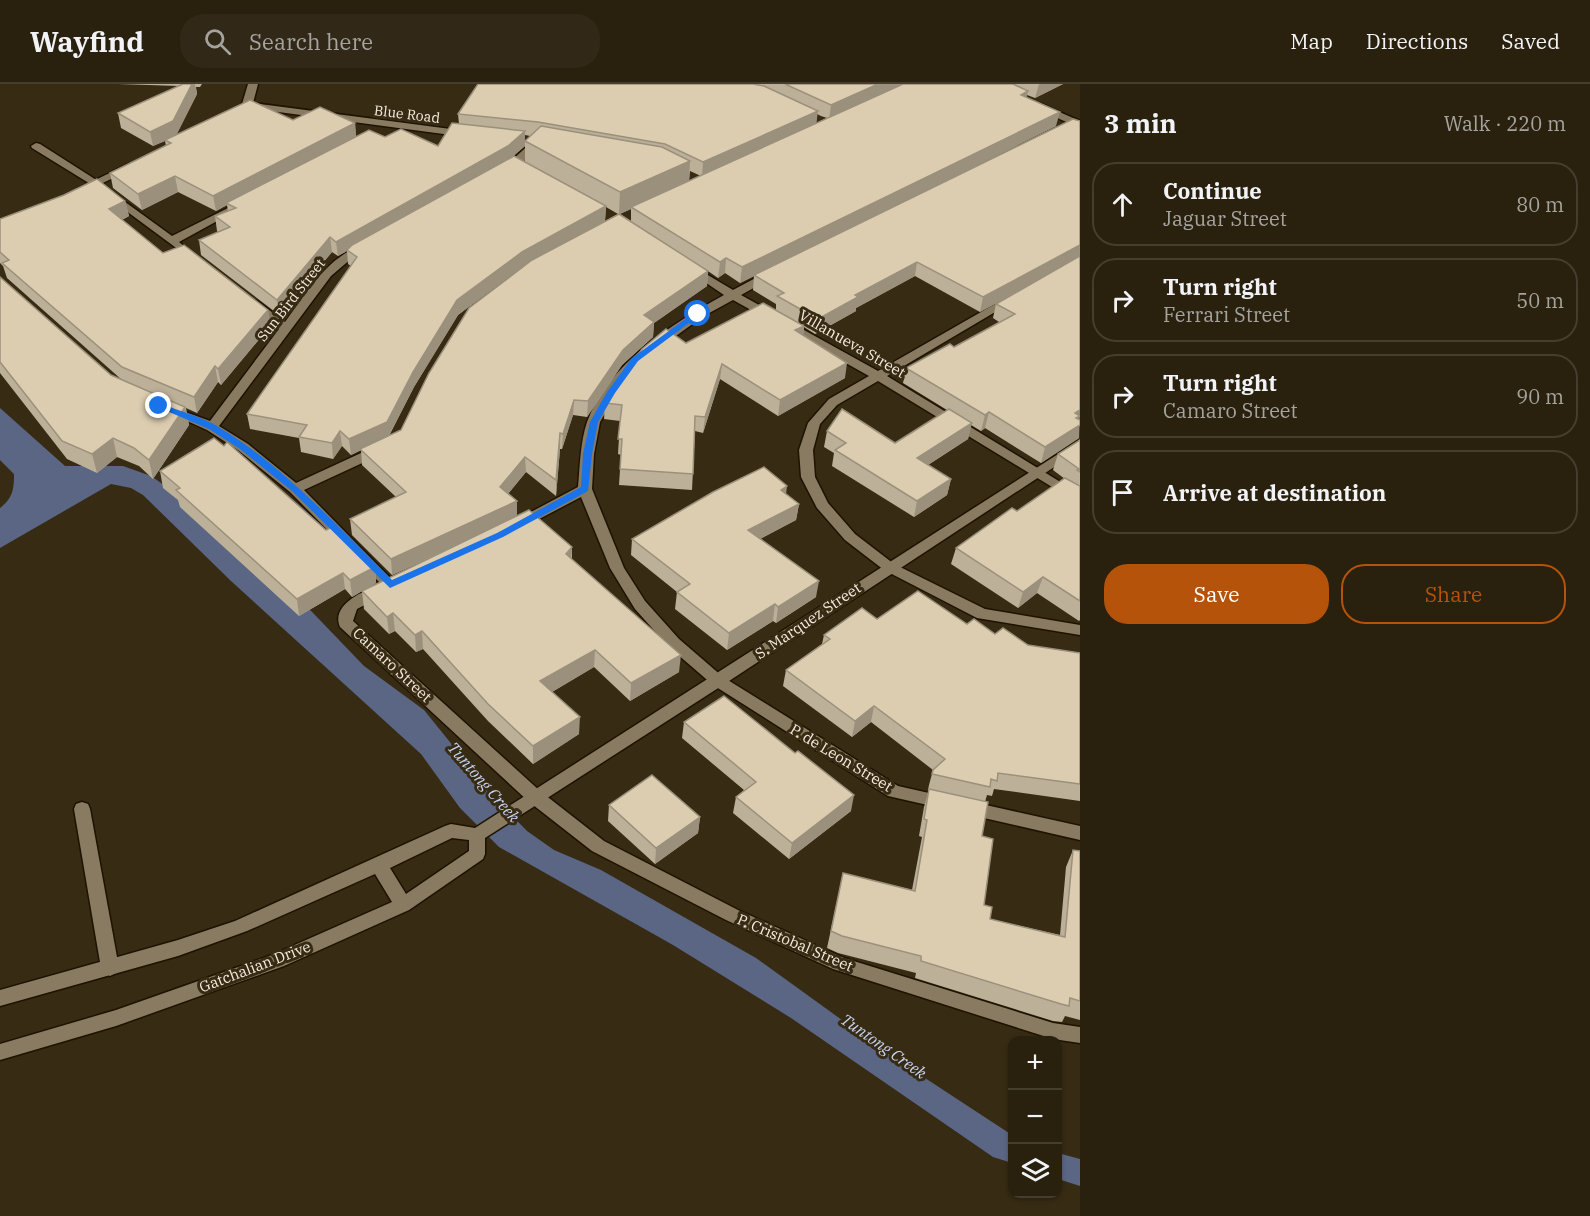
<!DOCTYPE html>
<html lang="en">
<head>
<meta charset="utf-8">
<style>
	:root { --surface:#29200e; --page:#312817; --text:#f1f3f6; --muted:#a5a39e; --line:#453e2e; --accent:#b45309 }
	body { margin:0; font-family:"IBM Plex Serif",serif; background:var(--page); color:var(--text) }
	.controls { position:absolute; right:18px; bottom:18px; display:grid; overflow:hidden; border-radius:12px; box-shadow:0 2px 4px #0004 }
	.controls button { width:54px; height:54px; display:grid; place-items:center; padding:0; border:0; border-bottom:2px solid var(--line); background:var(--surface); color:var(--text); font:30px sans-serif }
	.stop { position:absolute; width:18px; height:18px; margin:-14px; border:4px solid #1a73e8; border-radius:50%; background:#fff }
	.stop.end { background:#1a73e8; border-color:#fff; box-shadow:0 2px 6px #0008 }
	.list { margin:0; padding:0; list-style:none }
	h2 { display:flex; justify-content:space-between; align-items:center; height:78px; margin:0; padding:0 24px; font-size:26px }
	h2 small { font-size:20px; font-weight:400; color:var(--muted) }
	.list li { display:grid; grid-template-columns:39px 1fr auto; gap:18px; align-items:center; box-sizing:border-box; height:84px; margin:0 12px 12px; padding:0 12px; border:2px solid var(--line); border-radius:24px }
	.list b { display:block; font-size:22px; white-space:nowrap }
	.list p { margin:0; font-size:20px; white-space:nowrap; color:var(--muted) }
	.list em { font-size:20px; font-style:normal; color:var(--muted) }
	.actions { display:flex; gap:12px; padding:18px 24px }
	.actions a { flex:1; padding:14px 0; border:2px solid var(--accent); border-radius:24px; text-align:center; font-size:21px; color:var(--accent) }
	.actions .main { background:var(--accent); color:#fff }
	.icon { flex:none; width:33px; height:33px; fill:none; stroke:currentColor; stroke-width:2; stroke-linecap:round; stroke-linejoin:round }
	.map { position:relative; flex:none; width:1080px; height:1132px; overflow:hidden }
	header { display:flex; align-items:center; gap:36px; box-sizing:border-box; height:84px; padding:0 30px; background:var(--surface); border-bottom:2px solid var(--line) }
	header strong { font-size:28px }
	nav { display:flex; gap:33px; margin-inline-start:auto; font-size:21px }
	.search { width:420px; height:54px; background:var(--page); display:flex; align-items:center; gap:15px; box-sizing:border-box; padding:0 21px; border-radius:24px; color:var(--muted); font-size:22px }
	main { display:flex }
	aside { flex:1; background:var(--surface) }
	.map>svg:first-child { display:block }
	.water { fill:#5a6684 }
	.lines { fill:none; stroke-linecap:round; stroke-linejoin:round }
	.lane-casing { stroke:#1e1300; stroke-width:3 }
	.street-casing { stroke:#1e1300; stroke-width:3 }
	.secondary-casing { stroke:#1e1300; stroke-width:3 }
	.lane { fill:#897b61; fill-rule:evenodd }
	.street { fill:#897b61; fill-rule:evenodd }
	.secondary { fill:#897b61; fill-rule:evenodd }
	.wall { fill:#bdb098; fill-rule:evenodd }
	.shaded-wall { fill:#9a907c }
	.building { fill:#dccdb1; stroke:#9a907c; stroke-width:1.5 }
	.route { fill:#1a73e8 }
	.labels { text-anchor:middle; stroke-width:6; stroke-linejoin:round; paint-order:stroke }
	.far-street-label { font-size:14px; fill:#f4ecde; stroke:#372b13 }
	.street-label { font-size:15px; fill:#f4ecde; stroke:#372b13 }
	.water-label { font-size:16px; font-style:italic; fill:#c7d4f5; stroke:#372b13 }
</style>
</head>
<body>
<header>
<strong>Wayfind</strong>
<div class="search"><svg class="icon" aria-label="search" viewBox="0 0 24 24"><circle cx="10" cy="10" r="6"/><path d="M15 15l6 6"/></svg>Search here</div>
<nav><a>Map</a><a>Directions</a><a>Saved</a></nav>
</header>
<main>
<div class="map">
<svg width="1080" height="1132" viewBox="0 0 1080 1132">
	<rect width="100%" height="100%" fill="#372b13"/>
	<g class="water">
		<path d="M0,324L65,382H123L151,392L180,412L291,506L364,582L424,626L496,715L527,747L554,766L601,786L756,874L896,975L1012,1051V1079L993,1073L791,934L673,861L499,763L460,724L421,670L231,497L143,411L131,404L111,400L0,464V424C13,414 14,405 14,390L0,376Z"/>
		<polygon points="1058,1069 1080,1075 1080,1102 1058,1095"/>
	</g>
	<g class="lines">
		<g class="lane-casing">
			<g id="lane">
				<polygon points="36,59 40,60 101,99 96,102 92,101 32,64 31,62"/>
				<polygon points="82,718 88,720 90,725 119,884 116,889 110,892 104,889 101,884 74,725 76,720"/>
			</g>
		</g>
		<g class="street-casing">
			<g id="street">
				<polygon points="248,0 258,0 253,19 466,47 471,50 466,53 249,24 244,28 236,28 236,24 242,20"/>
				<polygon points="1041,20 1080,37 1080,44 1037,25 1036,23"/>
				<path d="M534,56L543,58C533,69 515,90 499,88V84L510,78Z"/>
				<polygon points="128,80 132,81 132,85 86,107 82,108 77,105"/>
				<polygon points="110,107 172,152 230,123 234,122 239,125 179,158 185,163 179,166 106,112 105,110"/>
				<path d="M364,161L368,162V166L352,174L331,192L219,342L248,360L296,399L374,363H384L386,366L384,369L304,406L397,501L395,505H388L386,510L357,525L353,537L540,707L604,757L738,826L844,874L1053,939L1080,943V959L1053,955L833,885L726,836L592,767L528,717L340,543C330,521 365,505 382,501L290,408L238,366L207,346L163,326L169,322L210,337L279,245L249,221V217H257L285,238C306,210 328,171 364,161Z"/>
				<path d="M691,181L733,206L767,188H775V192L741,211L878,287L1009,212L1013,210L1019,214L887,292L1080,410V420L878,297L837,321L820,340L813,366L815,393L828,419L855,450L894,480L985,525L1080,541V551L977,534L884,486L845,456L817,424L801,393L799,366L808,339L829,315L869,292L733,216L702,233L639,279L617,309L600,338L594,370L592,405L624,484L645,517L679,555L723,593L898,702L951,714L953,719L951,724L945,725L888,712L713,601L669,563L635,525L610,484L581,413L524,443L519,445L512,440L514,437L578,403C580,382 580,359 587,338C609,279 672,240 724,211L687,186L685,184Z"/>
				<polygon points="968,717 1080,742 1080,756 962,729 960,724 962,719"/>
			</g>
		</g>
		<g class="secondary-casing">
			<path id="secondary" d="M1080,356V366L723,601L485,754V770L483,775L409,826L284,882L116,942L0,976V960L116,926L272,871L392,818L375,790L247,847L178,872L0,922V906L178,856L235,837L445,742L451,740L475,744ZM452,754L469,756V767L406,810L390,784Z"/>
		</g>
		<use href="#lane" class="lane"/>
		<use href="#street" class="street"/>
		<use href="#secondary" class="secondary"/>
	</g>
	<g class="wall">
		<path d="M118,0H202L200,3H196L197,10L176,51L293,36L355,39L356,53H385L438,62L459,40L458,30L478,0H1063L1035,14L1027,11L1026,13L1056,42L740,199L725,189L718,194L708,187L707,202L654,239L653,253L622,281L587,333L573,331L562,365H560L556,412L526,388L508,410L517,432L572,463V476L679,588L630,617L594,583L552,608L579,650L533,680L488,637L423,565L416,568L395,547L389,550L364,525L362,507L352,513L345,505L299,532L180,423L178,416L163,404L160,387L326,446L375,483L376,499L366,505L434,472L392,491L352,451L350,435L396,413L362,381L361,366L351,371L342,362L333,375L301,368L299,354L250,345L247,330L351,182L348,180L347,167L338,172L332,168L279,231L201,171L199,156L218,148L217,147L215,132L228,127L227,121L216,127L178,108L142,126L113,104L110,89L166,62L165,57L153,62L121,44L118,29L179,2ZM817,30L821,32L827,34L816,39ZM525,51L530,52L525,57ZM525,62V78L512,73ZM690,87L701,92L689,97ZM606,123L618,130L605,137ZM631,125V137L620,130ZM522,183L401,346L389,352L414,303L458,231Z"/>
		<polygon points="1073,35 1079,354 1041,379 985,344 981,347 971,341 968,355 928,381 951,395 947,411 914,433 832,382 834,369 824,363 827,347 895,359 947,326 903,299 906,284 954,263 999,238 993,234 996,220 1033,199 980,228 915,192 856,224 856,227 815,250 804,243 803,251 845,294 778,332 720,295 703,349 695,347 692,406 619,401 621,371 618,370 620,337 604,335 605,319 686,259 776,226 776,220 753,206 754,191"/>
		<polygon points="125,117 129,132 122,136 163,169 271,241 221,301 218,298 197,329 186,324 189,341 153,395 139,382 117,373 97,389 67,375 0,289 0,193 111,291 122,296 7,194 3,182 0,179 0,135"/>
		<polygon points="1080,356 1080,536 1079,537 1037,509 1018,524 951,480 956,464 1017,427 1065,395 1053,386 1058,370"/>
		<polygon points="786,410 799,420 796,436 760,455 816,513 776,539 773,537 727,566 675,525 677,508 631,471 632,455"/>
		<polygon points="877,535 967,540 1028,561 1080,569 1080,717 994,705 992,712 987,711 985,718 982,752 984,821 990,835 1060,851 1066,783 1073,766 1080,767 1080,936 1065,932 1062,938 1053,937 915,894 916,889 838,869 827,864 843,789 912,806 922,753 919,752 924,723 929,706 928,706 929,701 933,686 871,638 852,653 783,602 786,586 822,560 824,551"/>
		<polygon points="684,638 851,727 789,775 733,729 736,713 744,706 682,654"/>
		<polygon points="609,721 700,733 698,749 655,780 608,737"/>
	</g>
	<g class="shaded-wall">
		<polygon points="192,0 195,0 197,10 176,52 153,62 150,48"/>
		<polygon points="878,0 908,0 829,36 831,21"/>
		<polygon points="1039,0 1063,0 1035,14"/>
		<polygon points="1028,7 1025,21 1021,11"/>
		<polygon points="818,27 816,42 702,93 703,78"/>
		<polygon points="1060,28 1056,42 740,199 742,183"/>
		<polygon points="355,39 356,54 226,119 227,121 216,127 213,112"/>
		<polygon points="525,47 525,62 509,76 347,166 347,167 338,172 336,158"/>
		<polygon points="690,77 689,99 631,123 631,125 619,130 620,108"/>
		<polygon points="175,92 178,108 142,126 138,110"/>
		<polygon points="125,117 129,132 112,140 109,125"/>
		<polygon points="606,122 605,137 522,183 458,231 414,303 388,353 351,371 349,355 413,288 457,216 522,168"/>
		<polygon points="330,153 332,168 279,231 277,216"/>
		<polygon points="1080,161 1080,173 980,228 983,213"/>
		<polygon points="726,174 725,189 718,194 720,178"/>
		<polygon points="917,178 915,192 856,224 856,227 815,250 818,235 855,211"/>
		<polygon points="708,187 707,202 654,239 653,253 622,281 587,333 588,317 623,266 644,231"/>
		<polygon points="268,226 271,241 221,301 218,285"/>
		<polygon points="804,242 802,257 795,246"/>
		<polygon points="847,279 845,294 778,332 780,316"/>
		<polygon points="722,280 720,295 703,349 705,333"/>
		<polygon points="215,282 218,298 197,329 194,313"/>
		<polygon points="574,316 573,331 562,365 563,350"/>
		<polygon points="185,323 189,341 153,395 149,376"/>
		<polygon points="1080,326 1079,354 1041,379 1045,363 1075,329"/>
		<polygon points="989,328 985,344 981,347 985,331"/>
		<polygon points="972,339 968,355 914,390 917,374"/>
		<polygon points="340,347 342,362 333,375 332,359"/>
		<polygon points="560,349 560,365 556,412 556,396"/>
		<polygon points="113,354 117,373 97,389 92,370"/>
		<polygon points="525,373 526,388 500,419 500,403"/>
		<polygon points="951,395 947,411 914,433 917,417"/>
		<polygon points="787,402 785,419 781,406"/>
		<polygon points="517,417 517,433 392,491 391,475"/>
		<polygon points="799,420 796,436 746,462 748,446"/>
		<polygon points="572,463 571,481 566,470"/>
		<polygon points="375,483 376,499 352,513 350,496"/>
		<polygon points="343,489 345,505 299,532 297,515"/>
		<polygon points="1043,493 1037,509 1018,524 1023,508"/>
		<polygon points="819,497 816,513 776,539 778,523"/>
		<polygon points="775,520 773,537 727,566 729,549"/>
		<polygon points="393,529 395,547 389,550 387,533"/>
		<polygon points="422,547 423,565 416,568 415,551"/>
		<polygon points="595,566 594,583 540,615 540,597"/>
		<polygon points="681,571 679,588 630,617 631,599"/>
		<polygon points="874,622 871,638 852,653 855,637"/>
		<polygon points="580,633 579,650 533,680 533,662"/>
		<polygon points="854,711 851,727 789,775 792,759"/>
		<polygon points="700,733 698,749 655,780 656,764"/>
	</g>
	<g class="building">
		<polygon points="183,0 192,0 173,37 150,48 118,29"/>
		<polygon points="478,0 753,0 764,2 818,27 703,78 665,60 538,38 458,30"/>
		<polygon points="785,0 878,0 831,21"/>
		<polygon points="903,0 1013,0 1028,7 1021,11 1060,28 742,183 726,174 720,178 631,123"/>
		<polygon points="250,16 293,36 320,23 355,39 213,112 175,92 138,110 110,89 171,59 165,56"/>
		<polygon points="1073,35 1080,37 1080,161 983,213 917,178 855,211 858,213 818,235 777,212 784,209 754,191"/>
		<polygon points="452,39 525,47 508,62 336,158 330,153 277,216 199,156 230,143 215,132 236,124 226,119 369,46 385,53 401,45 438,62"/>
		<polygon points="541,42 662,63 690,77 620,108 525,57"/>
		<polygon points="514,72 606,122 522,168 457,216 413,288 387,338 349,355 340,347 332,359 299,353 307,341 247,330 357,173 347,166 352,161"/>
		<polygon points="97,95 125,117 109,125 163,169 184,161 268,226 218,285 215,282 194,313 122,283 2,179 9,176 0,168 0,135 64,111"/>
		<polygon points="619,130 708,187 644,231 654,238 623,266 588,317 574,316 563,350 560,349 556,396 525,373 500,403 517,417 391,475 350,435 406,408 360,365 401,346 429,289 469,224 532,176"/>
		<polygon points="1080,172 1080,326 1075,329 1080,332 1076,334 1080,336 1080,341 1045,363 989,328 985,331 906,284 950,260 954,263 1015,230 996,220"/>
		<polygon points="0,193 111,291 185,323 149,376 134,364 113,354 92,370 62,357 0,278"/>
		<polygon points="763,219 804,242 795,246 847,279 780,316 722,280 705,333 695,332 693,390 620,385 622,355 618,355 622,321 605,319 642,265 666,245 686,259"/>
		<polygon points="842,325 895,359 949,325 972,339 917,374 951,395 917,417 835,366 846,359 827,347"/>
		<polygon points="214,354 224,362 227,358 326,446 334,442 375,483 350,496 343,489 297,515 176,406 180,404 160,387"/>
		<polygon points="1080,356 1080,388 1077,386 1079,385 1058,370"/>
		<polygon points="764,383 787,402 781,406 799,420 748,446 819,497 778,523 775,520 729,549 677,508 690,500 632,455 713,408"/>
		<polygon points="1065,394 1080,402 1080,517 1043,493 1023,508 956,464 1012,424 1017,427"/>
		<polygon points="529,426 572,463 566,470 681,571 631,599 595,566 540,597 580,633 533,662 488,620 422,547 415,551 393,529 387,533 362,507"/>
		<polygon points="918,507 967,540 974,535 995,550 1003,544 1028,561 1080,569 1080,700 998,689 997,697 991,695 990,703 932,690 933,686 945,675 874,622 855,637 786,586 830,555 824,551 862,524 877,535"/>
		<polygon points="724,612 795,669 798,667 854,711 792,759 736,713 756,698 684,638"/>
		<polygon points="652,691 700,733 656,764 609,721"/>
		<polygon points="929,705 988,718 982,752 993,755 984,821 992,823 990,835 1065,853 1073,766 1080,767 1080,917 1070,914 1069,922 1061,920 921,877 921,872 842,852 831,847 843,789 915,807 927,736 924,735"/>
	</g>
	<path class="route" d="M695,228L701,230L638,277L615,309L598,338L592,370L588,407L503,453L390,504L292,407L240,365L209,345L155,322L162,320C180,327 201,333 217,342C284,382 337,442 392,496L497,449L581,403L583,370L590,338L607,308L632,274Z"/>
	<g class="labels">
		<g class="far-street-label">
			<text transform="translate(407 30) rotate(7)" y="5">Blue Road</text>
			<text transform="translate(291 216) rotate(-52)" y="5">Sun Bird Street</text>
		</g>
		<g class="street-label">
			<text transform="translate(852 260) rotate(30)" y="5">Villanueva Street</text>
			<text transform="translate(808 537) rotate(-34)" y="5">S. Marquez Street</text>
			<text transform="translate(392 581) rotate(43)" y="5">Camaro Street</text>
			<text transform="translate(841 674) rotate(31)" y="5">P. de Leon Street</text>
			<text transform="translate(795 859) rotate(23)" y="5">P. Cristobal Street</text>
			<text transform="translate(255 883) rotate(-21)" y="5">Gatchalian Drive</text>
		</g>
		<g class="water-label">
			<text transform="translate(484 698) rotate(49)" y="6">Tuntong Creek</text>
			<text transform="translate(884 962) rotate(35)" y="6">Tuntong Creek</text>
		</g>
	</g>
</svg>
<div class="controls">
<button>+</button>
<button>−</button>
<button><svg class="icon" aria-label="layers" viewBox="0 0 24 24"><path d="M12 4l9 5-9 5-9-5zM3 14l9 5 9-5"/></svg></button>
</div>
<div class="stop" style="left:698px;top:230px"></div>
<div class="stop end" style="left:159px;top:322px"></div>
</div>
<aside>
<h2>3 min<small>Walk · 220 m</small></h2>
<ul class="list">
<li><svg class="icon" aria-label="ahead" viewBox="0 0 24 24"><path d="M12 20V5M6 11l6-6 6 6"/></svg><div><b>Continue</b><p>Jaguar Street</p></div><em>80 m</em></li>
<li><svg class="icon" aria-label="right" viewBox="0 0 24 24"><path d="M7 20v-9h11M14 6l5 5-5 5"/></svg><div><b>Turn right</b><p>Ferrari Street</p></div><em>50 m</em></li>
<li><svg class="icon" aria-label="right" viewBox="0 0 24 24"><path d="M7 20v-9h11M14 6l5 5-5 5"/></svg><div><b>Turn right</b><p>Camaro Street</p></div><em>90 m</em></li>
<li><svg class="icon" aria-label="arrive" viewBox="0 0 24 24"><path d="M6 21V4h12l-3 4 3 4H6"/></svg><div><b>Arrive at destination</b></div></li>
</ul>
<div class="actions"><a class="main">Save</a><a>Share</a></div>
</aside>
</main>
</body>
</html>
